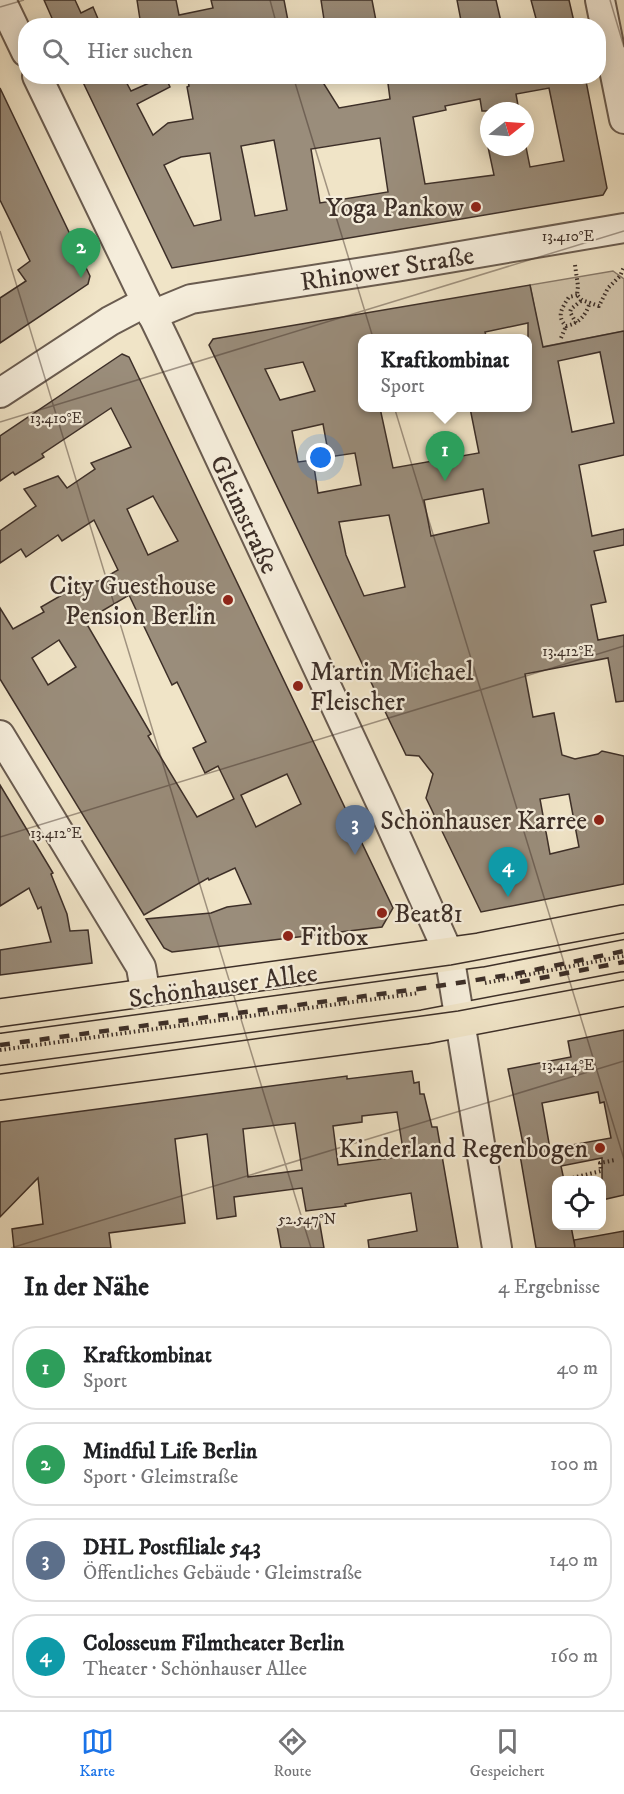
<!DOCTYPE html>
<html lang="de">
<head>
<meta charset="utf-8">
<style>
	:root { --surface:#fff; --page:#f6f6f6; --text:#202124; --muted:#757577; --line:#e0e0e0; --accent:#1a73e8 }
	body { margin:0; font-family:"IM FELL DW Pica",serif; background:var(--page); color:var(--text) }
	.controls { position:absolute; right:18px; bottom:18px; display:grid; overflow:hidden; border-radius:12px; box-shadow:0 3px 15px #0003 }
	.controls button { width:54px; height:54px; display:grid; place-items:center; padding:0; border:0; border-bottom:2px solid var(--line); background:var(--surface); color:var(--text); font:30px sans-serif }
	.compass { position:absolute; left:480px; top:102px; width:54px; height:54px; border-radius:50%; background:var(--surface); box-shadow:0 3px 15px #0003; rotate:73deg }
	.you { position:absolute; left:321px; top:458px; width:21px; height:21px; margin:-15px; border:4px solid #fff; border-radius:50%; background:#1a73e8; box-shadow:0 0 0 9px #1a73e833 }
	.badge { display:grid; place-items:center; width:39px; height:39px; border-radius:50%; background:var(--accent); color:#fff; font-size:20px; font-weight:700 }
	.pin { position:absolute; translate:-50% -50px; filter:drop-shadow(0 2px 3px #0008) }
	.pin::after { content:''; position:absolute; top:32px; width:21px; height:18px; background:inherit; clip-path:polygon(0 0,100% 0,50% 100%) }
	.popup { position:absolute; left:358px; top:334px; width:174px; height:78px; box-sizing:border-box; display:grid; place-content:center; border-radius:12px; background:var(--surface); filter:drop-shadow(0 2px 4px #0005); font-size:20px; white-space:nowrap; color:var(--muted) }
	.popup b { font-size:22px; color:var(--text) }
	.popup::after { content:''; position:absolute; left:50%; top:100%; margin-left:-12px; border:12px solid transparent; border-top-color:var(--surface) }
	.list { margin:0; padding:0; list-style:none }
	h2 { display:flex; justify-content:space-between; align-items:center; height:78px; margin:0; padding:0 24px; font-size:26px }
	h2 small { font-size:20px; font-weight:400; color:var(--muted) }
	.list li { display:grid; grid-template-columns:39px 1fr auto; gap:18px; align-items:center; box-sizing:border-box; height:84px; margin:0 12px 12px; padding:0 12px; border:2px solid var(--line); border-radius:24px }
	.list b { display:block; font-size:22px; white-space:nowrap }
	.list p { margin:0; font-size:20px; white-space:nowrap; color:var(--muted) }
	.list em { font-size:20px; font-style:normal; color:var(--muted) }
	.icon { flex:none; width:33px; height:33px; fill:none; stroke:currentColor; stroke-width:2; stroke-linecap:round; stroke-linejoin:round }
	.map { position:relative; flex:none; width:624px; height:1248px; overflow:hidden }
	.search { position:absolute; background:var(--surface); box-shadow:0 3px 15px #0003; left:18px; right:18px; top:18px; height:66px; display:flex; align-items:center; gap:15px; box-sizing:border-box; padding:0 21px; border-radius:24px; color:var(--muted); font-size:22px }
	.sheet { height:462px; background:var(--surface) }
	nav { display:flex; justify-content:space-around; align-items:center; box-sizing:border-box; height:84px; border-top:2px solid var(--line); background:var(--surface); font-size:16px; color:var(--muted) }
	nav a { display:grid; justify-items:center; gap:3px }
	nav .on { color:var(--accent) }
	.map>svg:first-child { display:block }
	.green { fill:#d2c5ac; stroke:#887a6a; stroke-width:1.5 }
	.building { fill:#9a8d7b; stroke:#3d2f28; stroke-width:1.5; fill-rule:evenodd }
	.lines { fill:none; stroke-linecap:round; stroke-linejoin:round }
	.minor-casing { stroke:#6a5c50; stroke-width:32 }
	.major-casing { stroke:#3d2f28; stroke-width:36 }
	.path { stroke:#3d2f28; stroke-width:4; stroke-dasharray:1.5 3; stroke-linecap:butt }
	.minor { stroke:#f5eddb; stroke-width:28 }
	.major { stroke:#f0e4c7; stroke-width:33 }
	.tram { stroke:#3d2f28; stroke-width:1.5 }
	.rail { stroke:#3d2f28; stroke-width:4.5; stroke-dasharray:10 10; stroke-linecap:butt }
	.ticks { fill:none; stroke:#3d2f28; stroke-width:1.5; stroke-opacity:0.45 }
	.poi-dot { fill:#8f2418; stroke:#f5eddb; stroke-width:2 }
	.labels { text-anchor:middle; stroke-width:4.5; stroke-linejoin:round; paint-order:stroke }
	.poi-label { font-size:26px; fill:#3d2f28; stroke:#f5eddb; text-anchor:end }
	.street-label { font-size:26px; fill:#3d2f28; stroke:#f5eddb }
	.ticks-label { font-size:15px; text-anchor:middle; fill:#3d2f28; stroke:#f5eddb; stroke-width:4.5; stroke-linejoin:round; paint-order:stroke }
</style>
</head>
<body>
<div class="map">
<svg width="624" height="1248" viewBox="0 0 624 1248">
	<rect width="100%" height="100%" fill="#f0e4c7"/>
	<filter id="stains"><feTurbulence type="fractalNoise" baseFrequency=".00333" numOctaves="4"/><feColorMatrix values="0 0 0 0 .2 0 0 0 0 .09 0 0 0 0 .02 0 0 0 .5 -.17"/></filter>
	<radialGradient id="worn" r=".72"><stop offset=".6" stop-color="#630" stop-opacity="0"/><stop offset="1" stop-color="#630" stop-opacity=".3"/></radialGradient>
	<polygon class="green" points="613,271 624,279 624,331 542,347 530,285"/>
	<g class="building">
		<polygon points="44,0 75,0 81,13 93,7 101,26 54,26 55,25"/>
		<polygon points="137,0 176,0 179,15 213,8 211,0 284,0 289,26 141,26"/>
		<polygon points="321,0 372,0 377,26 325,26"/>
		<polygon points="457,0 496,0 502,26 462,26"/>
		<polygon points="531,0 569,0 575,26 538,26"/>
		<path d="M80,76H123L131,91L165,76L170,87L137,104L153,135L168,123L193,119L187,87L189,86L187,76H319L339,108L390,99L387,76H404L406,83L439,76H585L607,188L603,195L172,268ZM549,88L564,161L530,167L526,147H488L494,175L425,184L413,117L446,110L445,106L480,99L482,111H519L516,94ZM380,138L388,192L320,203L311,149ZM274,140L287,210L255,216L241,146ZM210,153L221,220L194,226L164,165L181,157Z"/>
		<polygon points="0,88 90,276 88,284 0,343 0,298 26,281 18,270 30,261 0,200"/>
		<path d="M530,285L543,347L624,331V455L579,465L592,536L624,529V545L594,551L606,602L591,605L598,640L624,635V701L616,702L608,658L525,674L533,717L554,713L562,755L575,759L598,754L602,751L624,756V884L481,912L426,798L433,774L419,756L406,755L209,345L213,339ZM528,323V389L530,402L528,403V408H470L479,453L393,468L380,408H363V339H438L456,335L457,339H487L485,332ZM600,352L614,423L572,432L558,361ZM303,362L315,391L280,400L265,369ZM323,424L329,457L355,453L361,485L318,493L313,460L298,462L292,431ZM483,489L489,523L431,536L424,500ZM389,515L405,587L364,596L346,555L339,522ZM569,794L579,847L550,854L540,799Z"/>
		<path d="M122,354L129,357L393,908L382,927L172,952L164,948L146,919L211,913L227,907L251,904L235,868L209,880L208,878L144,915L0,679V608L13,629L44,612L41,607L86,581H99L118,570L94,520L62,541L58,535L26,557L21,549L0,563V531L36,506L24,489L58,476L67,488L95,469L91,463L131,447L111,408L42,454L44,457L15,475L13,472L0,481V436ZM153,496L178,541L148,555L127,509ZM129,595L172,685L177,682L206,742L193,748L205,773L218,766L234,799L197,817L148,736L151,734L85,621ZM59,640L76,667L48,685L32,658ZM287,774L301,804L256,827L241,795Z"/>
		<polygon points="0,785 53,873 51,874 67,914 70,931 88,930 92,963 0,975 0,950 51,942 41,907 38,909 29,888 0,906"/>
		<path d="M624,1030V1195L602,1200V1158L561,1166L564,1180H556V1226H571L575,1247L574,1240L624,1231V1248H536L520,1155L525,1154L508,1069L571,1057L568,1041ZM598,1092L600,1103L604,1102L611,1138L550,1149L542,1103Z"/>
		<path d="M412,1071L414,1083L419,1082L420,1094H424L432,1127H437L458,1248H369L368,1240L417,1231L411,1193L367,1200L345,1204L346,1206L306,1211L302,1188L234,1197L236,1216L217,1219L207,1134L175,1139L185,1223L109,1233L111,1248H14L12,1229L43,1224L38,1178L0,1217V1122L347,1076V1079ZM397,1112L404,1156L338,1165L333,1126L362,1122V1116ZM295,1123L302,1170L248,1177L243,1129Z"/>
		<polygon points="319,1219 324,1248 281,1248 277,1226"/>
	</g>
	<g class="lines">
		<g class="minor-casing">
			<g id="minor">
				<polyline points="1,0 26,52"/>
				<polyline points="600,0 624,119"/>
				<polyline points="37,76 167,345 380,801 449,954 497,1248"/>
				<polyline points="152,315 191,299 396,267 624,228"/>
				<polyline points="0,393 110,321 146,302"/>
				<polyline points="0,735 141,967 146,996"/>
			</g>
		</g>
		<g class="major-casing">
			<g id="major">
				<polyline points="0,1016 480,950 624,922"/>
				<polyline points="0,1083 424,1027 624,989"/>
			</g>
		</g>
		<g class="path">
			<polyline points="575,265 578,286 577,295 582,300 599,306 608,288 620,276 624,267"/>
			<path d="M577,295L569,297C562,308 556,316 566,326C580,323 586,315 590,302"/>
			<polyline points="576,323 570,312 571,309 582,300"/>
			<polyline points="561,338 566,326"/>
			<polyline points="485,983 624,956"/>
			<polyline points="0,1050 419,993"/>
			<polyline points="564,1180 601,1171 600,1163 615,1160"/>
		</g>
		<use href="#minor" class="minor"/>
		<use href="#major" class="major"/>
		<g class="tram">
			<polyline points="0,1027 451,965 624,933"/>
			<polyline points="0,1074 458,1011 624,980"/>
		</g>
		<g class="rail">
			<polyline points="520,982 624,962"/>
			<polyline points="0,1045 425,988 515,974 624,951"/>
		</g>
	</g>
	<path class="ticks" d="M270,0L277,26M610,0L624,47M0,7L24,0M293,76L624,1159M0,231L311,1248M0,422L624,231M0,837L624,646M11,1248L624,1061"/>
	<g class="poi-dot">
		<circle cx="476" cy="207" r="6"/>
		<circle cx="228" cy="600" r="6"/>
		<circle cx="298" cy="686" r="6"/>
		<circle cx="599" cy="820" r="6"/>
		<circle cx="382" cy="913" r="6"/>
		<circle cx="288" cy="936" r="6"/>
		<circle cx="600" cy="1148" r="6"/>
	</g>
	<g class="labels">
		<g class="poi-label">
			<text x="464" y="216">Yoga Pankow</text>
			<text x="216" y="594">City Guesthouse<tspan x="216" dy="30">Pension Berlin</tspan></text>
			<text x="310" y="680" text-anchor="start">Martin Michael<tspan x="310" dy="30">Fleischer</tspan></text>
			<text x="587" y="829">Schönhauser Karree</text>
			<text x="394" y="922" text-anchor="start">Beat81</text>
			<text x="300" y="945" text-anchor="start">Fitbox</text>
			<text x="588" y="1157">Kinderland Regenbogen</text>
		</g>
		<g class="street-label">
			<text transform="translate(387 268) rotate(-9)" y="9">Rhinower Straße</text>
			<text transform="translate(245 514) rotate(65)" y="9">Gleimstraße</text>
			<text transform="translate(223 985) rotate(-8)" y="9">Schönhauser Allee</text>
		</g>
	</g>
	<g class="ticks-label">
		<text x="568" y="241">13.410°E</text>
		<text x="56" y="423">13.410°E</text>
		<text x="568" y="656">13.412°E</text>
		<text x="56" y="838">13.412°E</text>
		<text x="568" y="1070">13.414°E</text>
		<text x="307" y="1224">52.547°N</text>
	</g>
	<rect width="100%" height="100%" filter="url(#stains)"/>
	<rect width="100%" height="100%" fill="url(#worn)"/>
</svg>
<div class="controls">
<button><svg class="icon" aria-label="locate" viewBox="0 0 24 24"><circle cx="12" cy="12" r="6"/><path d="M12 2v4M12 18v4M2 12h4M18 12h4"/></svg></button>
</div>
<svg class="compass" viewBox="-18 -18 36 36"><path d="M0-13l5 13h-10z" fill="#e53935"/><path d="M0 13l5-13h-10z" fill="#757577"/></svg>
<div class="you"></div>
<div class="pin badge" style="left:445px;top:481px;background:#2e9e5b">1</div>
<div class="popup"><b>Kraftkombinat</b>Sport</div>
<div class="pin badge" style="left:81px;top:278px;background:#2e9e5b">2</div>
<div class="pin badge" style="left:355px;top:855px;background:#5c6f8a">3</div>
<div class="pin badge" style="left:508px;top:897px;background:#0f9aa8">4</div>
<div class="search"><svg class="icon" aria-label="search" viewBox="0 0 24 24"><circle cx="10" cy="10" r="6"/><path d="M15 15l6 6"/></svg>Hier suchen</div>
</div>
<section class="sheet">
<h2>In der Nähe<small>4 Ergebnisse</small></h2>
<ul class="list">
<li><span class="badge" style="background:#2e9e5b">1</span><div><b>Kraftkombinat</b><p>Sport</p></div><em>40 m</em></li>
<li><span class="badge" style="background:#2e9e5b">2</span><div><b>Mindful Life Berlin</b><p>Sport · Gleimstraße</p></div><em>100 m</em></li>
<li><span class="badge" style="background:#5c6f8a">3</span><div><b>DHL Postfiliale 543</b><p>Öffentliches Gebäude · Gleimstraße</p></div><em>140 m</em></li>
<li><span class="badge" style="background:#0f9aa8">4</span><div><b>Colosseum Filmtheater Berlin</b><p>Theater · Schönhauser Allee</p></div><em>160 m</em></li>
</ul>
</section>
<nav>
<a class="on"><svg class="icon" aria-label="map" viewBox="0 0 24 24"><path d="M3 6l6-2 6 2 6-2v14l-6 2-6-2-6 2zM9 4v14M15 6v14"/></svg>Karte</a>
<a><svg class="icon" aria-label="directions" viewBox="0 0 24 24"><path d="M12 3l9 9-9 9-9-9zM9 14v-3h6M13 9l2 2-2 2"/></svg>Route</a>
<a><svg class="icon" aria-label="saved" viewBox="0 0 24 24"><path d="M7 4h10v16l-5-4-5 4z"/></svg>Gespeichert</a>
</nav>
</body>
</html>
